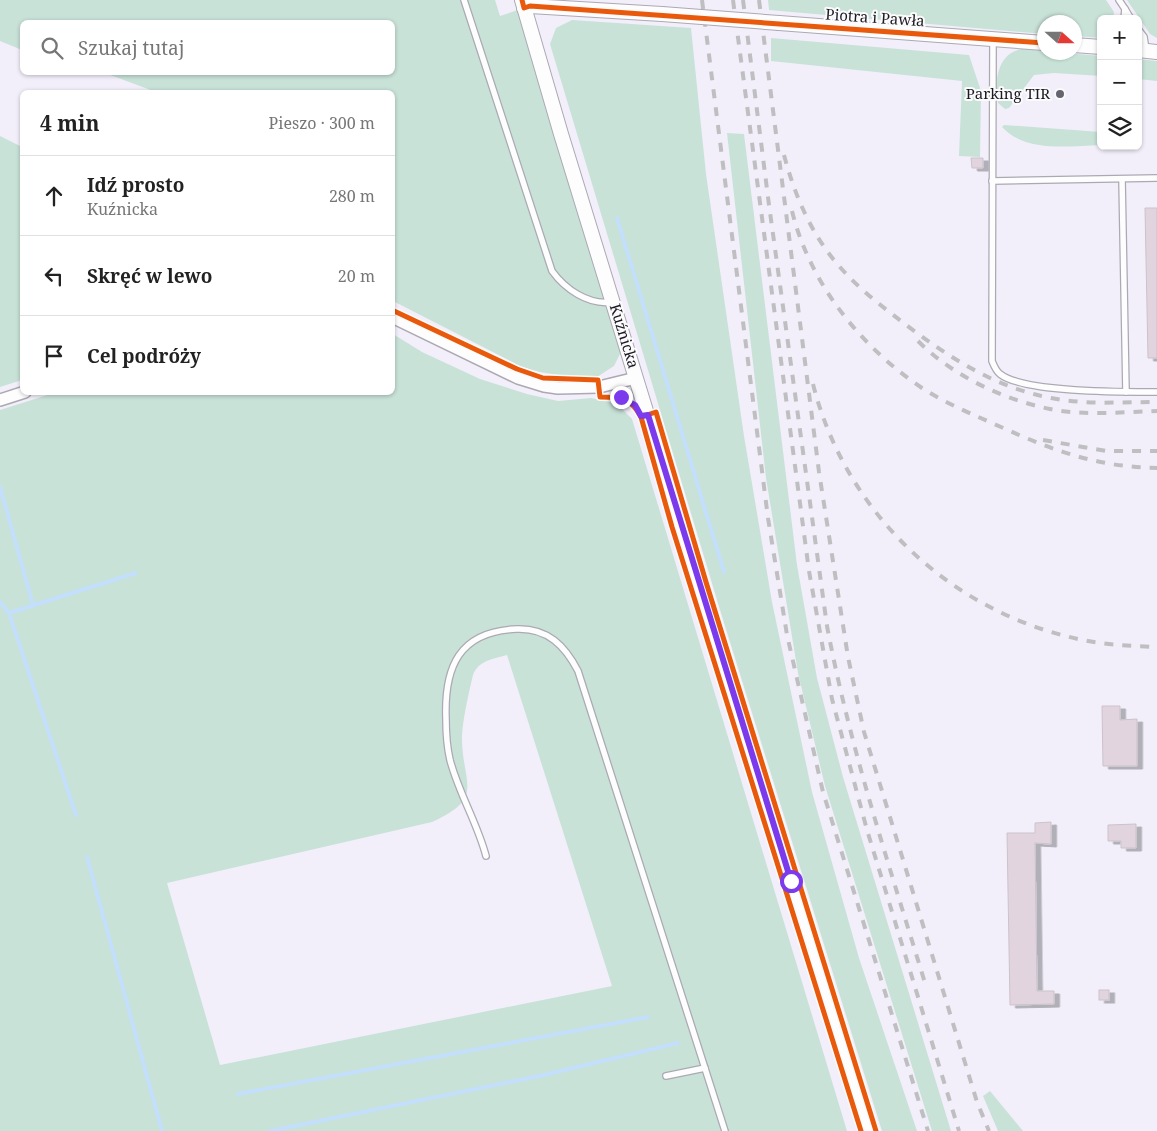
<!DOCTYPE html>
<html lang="pl">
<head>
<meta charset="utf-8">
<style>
	:root { --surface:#fff; --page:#f2f2f2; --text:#222; --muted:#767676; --line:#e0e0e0 }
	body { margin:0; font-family:"Noto Serif",serif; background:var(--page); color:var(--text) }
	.controls { position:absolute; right:15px; top:15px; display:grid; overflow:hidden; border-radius:8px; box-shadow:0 1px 4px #0004 }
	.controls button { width:45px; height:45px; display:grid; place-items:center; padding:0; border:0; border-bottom:1px solid var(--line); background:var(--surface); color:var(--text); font:25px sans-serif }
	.compass { position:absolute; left:1037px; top:15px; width:45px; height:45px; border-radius:50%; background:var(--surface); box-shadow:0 1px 4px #0004; rotate:111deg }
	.stop { position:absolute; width:15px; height:15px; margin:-11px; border:4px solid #7c3aed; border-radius:50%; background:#fff }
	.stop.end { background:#7c3aed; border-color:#fff; box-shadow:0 1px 5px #0008 }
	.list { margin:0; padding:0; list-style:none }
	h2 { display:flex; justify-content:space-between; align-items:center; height:65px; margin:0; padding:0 20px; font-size:21px }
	h2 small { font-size:16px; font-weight:400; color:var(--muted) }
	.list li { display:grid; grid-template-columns:32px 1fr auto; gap:15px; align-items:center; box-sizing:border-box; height:80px; padding:0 20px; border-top:1px solid var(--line) }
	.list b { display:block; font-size:19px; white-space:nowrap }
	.list p { margin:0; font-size:16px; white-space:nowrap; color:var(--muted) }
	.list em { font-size:16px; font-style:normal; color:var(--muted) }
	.icon { flex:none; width:28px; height:28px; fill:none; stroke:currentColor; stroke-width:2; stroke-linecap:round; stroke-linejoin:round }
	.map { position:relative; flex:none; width:1157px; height:1131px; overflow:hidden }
	.search { position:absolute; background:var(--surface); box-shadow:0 1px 4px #0004; left:20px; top:20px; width:375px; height:55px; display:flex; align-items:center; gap:12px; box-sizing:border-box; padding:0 18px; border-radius:8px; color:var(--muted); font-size:19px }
	.panel { position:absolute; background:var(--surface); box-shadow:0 1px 4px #0004; left:20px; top:90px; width:375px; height:305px; border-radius:8px }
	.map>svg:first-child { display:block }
	.green { fill:#c8e2d8; fill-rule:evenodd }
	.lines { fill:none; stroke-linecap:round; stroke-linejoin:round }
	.stream { stroke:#c3dffb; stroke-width:4 }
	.building { fill:#e2d4de; stroke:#cac3ca; filter:url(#shadow) }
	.service-casing { stroke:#aca9b3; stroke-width:8 }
	.minor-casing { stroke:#aca9b3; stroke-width:14 }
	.tertiary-casing { stroke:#aca9b3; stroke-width:16 }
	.service { stroke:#fdfdfe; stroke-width:5.5 }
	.minor { stroke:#fdfdfe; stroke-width:11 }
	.tertiary { stroke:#fdfdfe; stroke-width:14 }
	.rail { stroke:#bfbfc1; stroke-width:4; stroke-dasharray:9 9; stroke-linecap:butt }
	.tertiary-bridge-casing { stroke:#aca9b3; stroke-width:16; stroke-linecap:butt }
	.tertiary-bridge { stroke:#fdfdfe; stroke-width:14 }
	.cycleway-casing { stroke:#fbfbfb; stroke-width:8 }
	.cycleway { stroke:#e8590c; stroke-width:5 }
	.route { stroke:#7c3aed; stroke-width:6 }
	.poi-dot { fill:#66646e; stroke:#fbfbfb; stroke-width:2 }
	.labels { text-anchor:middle; stroke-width:4; stroke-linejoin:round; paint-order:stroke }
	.street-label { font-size:15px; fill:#1b1923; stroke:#fbfbfb }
	.poi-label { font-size:15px; fill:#1b1923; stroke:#fbfbfb; text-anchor:end }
</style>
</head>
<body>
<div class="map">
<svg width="1157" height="1131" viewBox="0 0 1157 1131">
	<defs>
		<filter id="shadow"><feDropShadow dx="5.5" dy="3" stdDeviation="0" flood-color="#0004"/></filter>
	</defs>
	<rect width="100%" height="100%" fill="#f2effa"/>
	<g class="green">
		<polygon points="0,0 495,0 500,16 524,8 626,342 614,366 597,377 565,376 540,372 522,367 393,301 392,92 156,92 105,73 392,72 392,22 22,22 22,50 0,41"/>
		<polygon points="768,0 1106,0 1114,12 1113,19 1101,19 1101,38 1075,36 1074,22 1044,22 1044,34 769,10"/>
		<polygon points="1127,0 1157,0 1157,38 1150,34"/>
		<polygon points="572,20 691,28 706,174 744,436 772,602 812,792 859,958 917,1131 882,1131 721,613 550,44 556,28"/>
		<polygon points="771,38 969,55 981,91 980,157 959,156 962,81 771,61"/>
		<path d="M1022,49L1101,56V76L1054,73L1034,75L1009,108L1005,109L998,103C994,82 997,53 1022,49Z"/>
		<polygon points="1138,59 1157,61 1157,81 1138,79"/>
		<path d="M1004,125L1101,132V145C1069,146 1026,153 1002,127Z"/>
		<polygon points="727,133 744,134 797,565 817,678 843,777 951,1131 932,1131 825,786 798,673 766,478"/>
		<polygon points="0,136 22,147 22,380 0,387"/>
		<path d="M393,334L422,352L480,379L527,394L558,401L591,398L616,403L632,419L847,1131H0V410L57,392H392ZM507,655L612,986L220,1065L167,883L432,822C485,798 463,785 462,740C462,722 469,692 473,675C479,660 493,659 507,655Z"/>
		<polygon points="990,1091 1023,1131 998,1131 983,1096"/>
	</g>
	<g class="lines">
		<g class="stream">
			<polyline points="617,218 724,572"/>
			<polyline points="0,487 33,605"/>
			<polyline points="0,602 9,613 76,815"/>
			<polyline points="9,613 136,573"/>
			<polyline points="87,857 162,1131"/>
			<polyline points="238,1094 648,1017"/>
			<polyline points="270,1131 544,1075 678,1043"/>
		</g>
	</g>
	<g class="building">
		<polygon points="971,158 983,158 983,168 972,168"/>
		<polygon points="1145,208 1157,208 1157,358 1148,358"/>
		<polygon points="1102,706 1120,706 1120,720 1137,719 1137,766 1103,766"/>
		<polygon points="1051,822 1051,844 1035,843 1037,991 1054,991 1054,1004 1010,1005 1007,833 1035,833 1035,823"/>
		<polygon points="1136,824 1136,848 1121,848 1121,841 1108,841 1108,825"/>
		<rect x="1099" y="990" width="10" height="10"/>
	</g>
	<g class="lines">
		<g class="service-casing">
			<g id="service">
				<path d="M464,0L552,271C565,289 588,305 611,302"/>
				<polyline points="1119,0 1125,9 1124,19"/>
				<polyline points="1125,9 1131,19"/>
				<polyline points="1138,29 1144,37 1146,50"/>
				<path d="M993,39L992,361C994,366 996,371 1000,374C1024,393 1125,392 1157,392"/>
				<polyline points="1122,179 1126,392"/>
				<polyline points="992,181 1157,178"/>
				<path d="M486,856C477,822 459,794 450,760C447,747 446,732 446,719C444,667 459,631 517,629C548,628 565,646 578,671L725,1131"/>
				<polyline points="666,1076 705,1068"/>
			</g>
		</g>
		<g class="minor-casing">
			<g id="minor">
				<polyline points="392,317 518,378 544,386 558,388 599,387 636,378"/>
				<polyline points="0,400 25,392"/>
			</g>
		</g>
		<g class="tertiary-casing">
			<g id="tertiary">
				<polyline points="522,0 561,134 867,1131"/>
				<polyline points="524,8 530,6 662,14"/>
				<polyline points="779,23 1044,43"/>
				<polyline points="1074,45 1101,47"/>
				<polyline points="1138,50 1157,52"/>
			</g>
		</g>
		<use href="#service" class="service"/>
		<use href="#minor" class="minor"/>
		<use href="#tertiary" class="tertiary"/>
		<g class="rail">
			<polyline points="702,0 768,518 787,635 823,792 928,1131"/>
			<polyline points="733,0 809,571 832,699 867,830 959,1131"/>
			<path d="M743,0L769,205L827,626C850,748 889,865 925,983"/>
			<polyline points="759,0 819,472 848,657 864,732 977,1102 989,1131"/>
			<path d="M784,155C795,196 811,234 839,266C857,287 879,304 901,321C947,356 993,387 1051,398C1086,405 1122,402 1157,402"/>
			<path d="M792,211C810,284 861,347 922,388C947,404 974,415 1001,427C1054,451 1098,467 1157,468"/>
			<path d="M918,341C953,376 1002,399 1050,409C1084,416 1122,412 1157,411"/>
			<path d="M813,384C845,512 949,611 1078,639C1104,645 1130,646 1157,647"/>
			<polyline points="1043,440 1106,451 1157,451"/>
		</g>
		<g class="tertiary-bridge-casing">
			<polyline id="tertiary-bridge" points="662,14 779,23"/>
		</g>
		<use href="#tertiary-bridge" class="tertiary-bridge"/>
		<g class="cycleway-casing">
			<g id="cycleway">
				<polyline points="522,0 524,8 530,6 1044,43"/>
				<path d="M392,310L517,369L543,378L598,380L600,397C621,397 630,397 641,417L656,412L706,582L876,1131"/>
				<polyline points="641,417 672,527 861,1131"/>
			</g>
		</g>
		<use href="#cycleway" class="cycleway"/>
	</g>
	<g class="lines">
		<polyline class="route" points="621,397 635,405 641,416 648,415 791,881"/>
	</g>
	<circle class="poi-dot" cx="1060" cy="94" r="5"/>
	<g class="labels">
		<g class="street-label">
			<text transform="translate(875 18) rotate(4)" y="5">Piotra i Pawła</text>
			<text transform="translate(624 336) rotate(73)" y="5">Kuźnicka</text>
		</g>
		<g class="poi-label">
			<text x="1050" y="99">Parking TIR</text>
		</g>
	</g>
</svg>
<div class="controls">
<button>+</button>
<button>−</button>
<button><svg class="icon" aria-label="layers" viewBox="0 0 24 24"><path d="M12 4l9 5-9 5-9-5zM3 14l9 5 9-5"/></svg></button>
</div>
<svg class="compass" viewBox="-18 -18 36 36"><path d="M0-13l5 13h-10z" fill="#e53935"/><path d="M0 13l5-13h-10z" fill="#767676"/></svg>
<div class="stop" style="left:791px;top:881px"></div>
<div class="stop end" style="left:621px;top:397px"></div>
<div class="search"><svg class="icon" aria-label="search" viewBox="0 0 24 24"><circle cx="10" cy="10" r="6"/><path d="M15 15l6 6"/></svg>Szukaj tutaj</div>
<section class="panel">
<h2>4 min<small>Pieszo · 300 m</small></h2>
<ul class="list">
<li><svg class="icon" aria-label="ahead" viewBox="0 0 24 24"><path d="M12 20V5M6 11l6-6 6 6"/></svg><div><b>Idź prosto</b><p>Kuźnicka</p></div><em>280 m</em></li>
<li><svg class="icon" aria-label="left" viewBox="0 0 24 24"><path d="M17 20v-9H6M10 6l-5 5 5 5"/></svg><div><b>Skręć w lewo</b></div><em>20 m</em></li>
<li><svg class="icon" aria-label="arrive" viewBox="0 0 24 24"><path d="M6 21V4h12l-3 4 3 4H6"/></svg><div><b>Cel podróży</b></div></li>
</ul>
</section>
</div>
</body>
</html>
